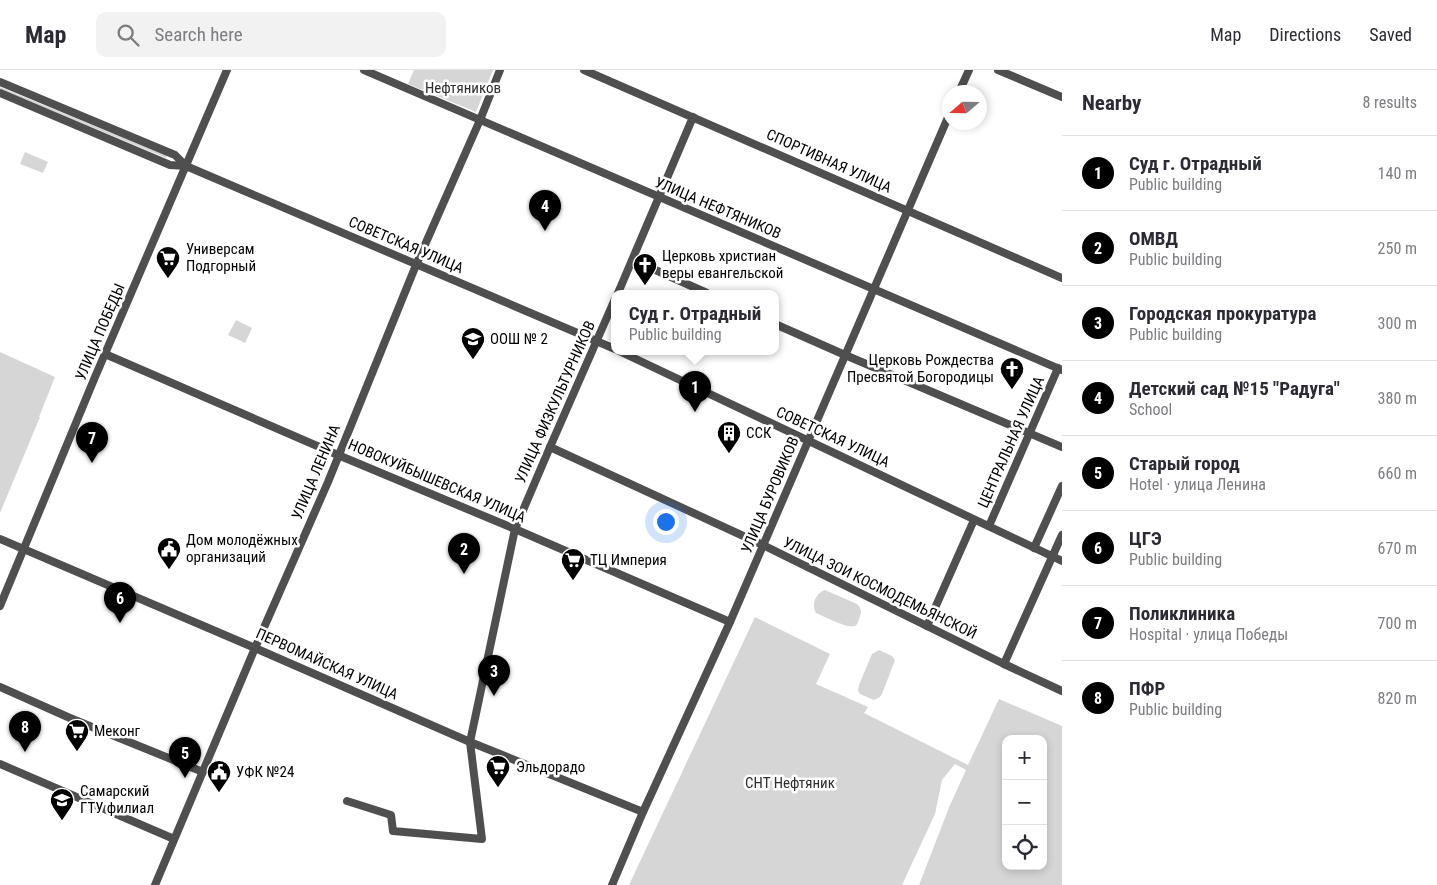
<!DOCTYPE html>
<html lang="en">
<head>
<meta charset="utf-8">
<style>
	:root { --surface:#fff; --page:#f2f2f3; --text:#2b2b33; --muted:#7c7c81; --line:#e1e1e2; --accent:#000 }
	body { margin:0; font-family:"Roboto Condensed",sans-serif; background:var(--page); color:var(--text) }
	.controls { position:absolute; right:15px; bottom:15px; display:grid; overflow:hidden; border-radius:10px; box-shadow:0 2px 8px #0003 }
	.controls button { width:45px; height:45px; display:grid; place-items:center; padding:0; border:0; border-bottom:1px solid var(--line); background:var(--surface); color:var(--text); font:25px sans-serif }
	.compass { position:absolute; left:942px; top:15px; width:45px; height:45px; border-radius:50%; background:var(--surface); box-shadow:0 2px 8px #0003; rotate:250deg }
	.you { position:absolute; left:665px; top:451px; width:18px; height:18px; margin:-12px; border:4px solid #fff; border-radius:50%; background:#1a73e8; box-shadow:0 0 0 8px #1a73e833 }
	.badge { display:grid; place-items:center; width:32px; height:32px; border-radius:50%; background:var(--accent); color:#fff; font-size:16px; font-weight:700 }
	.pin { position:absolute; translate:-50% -41px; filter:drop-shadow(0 1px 2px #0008) }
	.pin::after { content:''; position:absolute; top:26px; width:18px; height:15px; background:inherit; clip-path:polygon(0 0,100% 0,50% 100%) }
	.popup { position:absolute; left:611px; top:220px; width:168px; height:65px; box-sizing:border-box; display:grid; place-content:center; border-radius:10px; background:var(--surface); filter:drop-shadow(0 1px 4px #0005); font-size:16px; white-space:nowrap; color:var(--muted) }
	.popup b { font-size:19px; color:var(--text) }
	.popup::after { content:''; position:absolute; left:50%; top:100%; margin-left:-10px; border:10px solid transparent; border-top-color:var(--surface) }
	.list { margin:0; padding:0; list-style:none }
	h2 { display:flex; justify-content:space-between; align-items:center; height:65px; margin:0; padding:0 20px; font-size:21px }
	h2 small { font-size:16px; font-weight:400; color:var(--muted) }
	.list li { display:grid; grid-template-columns:32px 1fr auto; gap:15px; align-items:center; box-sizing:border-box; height:75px; padding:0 20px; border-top:1px solid var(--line) }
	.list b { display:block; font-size:19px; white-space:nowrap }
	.list p { margin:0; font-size:16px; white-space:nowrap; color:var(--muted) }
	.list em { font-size:16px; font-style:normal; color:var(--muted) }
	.icon { flex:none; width:28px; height:28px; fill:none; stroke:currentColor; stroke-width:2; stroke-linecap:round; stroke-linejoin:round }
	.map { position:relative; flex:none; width:1062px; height:815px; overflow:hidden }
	header { display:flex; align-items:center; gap:30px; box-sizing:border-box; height:70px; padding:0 25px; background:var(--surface); border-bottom:1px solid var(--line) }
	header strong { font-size:24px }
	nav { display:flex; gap:28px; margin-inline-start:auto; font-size:18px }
	.search { width:350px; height:45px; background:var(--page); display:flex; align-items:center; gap:12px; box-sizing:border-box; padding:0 18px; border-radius:10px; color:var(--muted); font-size:19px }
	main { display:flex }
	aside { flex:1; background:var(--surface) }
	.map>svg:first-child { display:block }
	.green { fill:#d6d6d6; fill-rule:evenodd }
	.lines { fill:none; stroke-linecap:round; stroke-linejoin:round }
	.minor { stroke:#4f4f4f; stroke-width:8 }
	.labels { text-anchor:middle; stroke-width:5; stroke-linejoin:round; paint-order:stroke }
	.park-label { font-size:15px; fill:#2d2d2d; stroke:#fff }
	.street-label { font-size:15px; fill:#000; stroke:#fff }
	.poi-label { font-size:15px; fill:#000; stroke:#fff; text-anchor:start }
</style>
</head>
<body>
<header>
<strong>Map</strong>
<div class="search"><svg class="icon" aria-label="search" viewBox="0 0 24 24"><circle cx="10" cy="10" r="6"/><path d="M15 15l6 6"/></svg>Search here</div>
<nav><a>Map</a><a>Directions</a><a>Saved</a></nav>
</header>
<main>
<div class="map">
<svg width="1062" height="815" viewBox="0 0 1062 815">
	<rect width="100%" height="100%" fill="#fff"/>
	<g class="green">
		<polygon points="414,0 493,0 476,42 408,14"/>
		<polygon points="0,17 167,86 166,88 0,19"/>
		<polygon points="25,82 48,92 43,103 20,94"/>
		<polygon points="236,250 252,258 245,273 228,265"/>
		<polygon points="0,282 55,307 39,347 40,347 0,443"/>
		<path d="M825,520L857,534C862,539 862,542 859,549C858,552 858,554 855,556C848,559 823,546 816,543C811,534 816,523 825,520Z"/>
		<path d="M755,547L830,584L816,614L868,637L864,643L968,695L999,629L1062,656V815H919L950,735L966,700L955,694L942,710L935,744L902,815H629ZM1006,669H1043V796H1006Z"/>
		<polygon points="879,580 892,586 895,590 882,624 880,627 874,630 860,624 858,621 859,615 872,584"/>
	</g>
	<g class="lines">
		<g class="minor">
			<polyline points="364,0 1062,300"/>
			<polyline points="584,0 1062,208"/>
			<polyline points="998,0 1062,27"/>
			<polyline points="0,12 175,85 186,96"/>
			<polyline points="959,22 969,0"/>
			<polyline points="0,23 170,95 186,96 615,279"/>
			<polyline points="633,190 707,223"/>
			<polyline points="618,223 693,47"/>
			<polyline points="775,254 845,285 1062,377"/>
			<polyline points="619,281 1062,491"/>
			<polyline points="105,284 338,385 515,459 730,552"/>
			<polyline points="550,377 763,475 1004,594 1062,621"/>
			<polyline points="989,456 1058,298"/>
			<polyline points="0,469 255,578 470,672 643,742"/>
			<polyline points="1034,478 1062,416"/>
			<polyline points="0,536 95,307 227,0"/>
			<polyline points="927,556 974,450"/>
			<polyline points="1004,594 1062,465"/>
			<polyline points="0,617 70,648 203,702"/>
			<polyline points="0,694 174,769"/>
			<polyline points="347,731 391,745 393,761 482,769 470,672 515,459 550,377 615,229"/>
			<polyline points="155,815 255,578 328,412 416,195 480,50 500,0"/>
			<polyline points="612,815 643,742 730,552 949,45"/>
		</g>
	</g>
	<defs>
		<g id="supermarket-pin" transform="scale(1.25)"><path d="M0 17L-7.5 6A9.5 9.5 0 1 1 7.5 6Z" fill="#000" stroke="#fff"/><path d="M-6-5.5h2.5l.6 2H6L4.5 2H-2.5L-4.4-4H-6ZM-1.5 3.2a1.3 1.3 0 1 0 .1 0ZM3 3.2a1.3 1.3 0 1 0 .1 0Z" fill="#fff"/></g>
		<g id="church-pin" transform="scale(1.25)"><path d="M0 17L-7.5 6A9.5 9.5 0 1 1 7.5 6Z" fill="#000" stroke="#fff"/><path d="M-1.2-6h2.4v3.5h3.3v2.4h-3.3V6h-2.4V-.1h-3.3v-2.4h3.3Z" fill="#fff"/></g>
		<g id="school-pin" transform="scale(1.25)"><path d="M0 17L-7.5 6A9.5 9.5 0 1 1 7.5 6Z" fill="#000" stroke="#fff"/><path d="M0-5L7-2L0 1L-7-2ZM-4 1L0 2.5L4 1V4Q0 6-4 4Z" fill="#fff"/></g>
		<g id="building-pin" transform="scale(1.25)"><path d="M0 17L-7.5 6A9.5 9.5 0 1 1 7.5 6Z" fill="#000" stroke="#fff"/><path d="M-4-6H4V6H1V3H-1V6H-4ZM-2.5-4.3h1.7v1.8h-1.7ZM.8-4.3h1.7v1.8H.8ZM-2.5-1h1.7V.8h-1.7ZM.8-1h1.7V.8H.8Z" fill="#fff"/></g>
		<g id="civic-pin" transform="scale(1.25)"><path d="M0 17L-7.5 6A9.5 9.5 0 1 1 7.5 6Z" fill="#000" stroke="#fff"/><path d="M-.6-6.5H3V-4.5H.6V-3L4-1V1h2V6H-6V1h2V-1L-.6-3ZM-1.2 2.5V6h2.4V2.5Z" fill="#fff"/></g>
		<g id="university-pin" transform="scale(1.25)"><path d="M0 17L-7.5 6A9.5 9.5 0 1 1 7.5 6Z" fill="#000" stroke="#fff"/><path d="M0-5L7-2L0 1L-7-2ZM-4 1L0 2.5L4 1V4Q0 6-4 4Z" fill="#fff"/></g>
	</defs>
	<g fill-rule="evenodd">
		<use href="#supermarket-pin" x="168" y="188"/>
		<use href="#church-pin" x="645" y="195"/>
		<use href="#school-pin" x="473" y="269"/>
		<use href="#church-pin" x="1012" y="299"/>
		<use href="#building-pin" x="729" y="363"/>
		<use href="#civic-pin" x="169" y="479"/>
		<use href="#supermarket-pin" x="573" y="490"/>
		<use href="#supermarket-pin" x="77" y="661"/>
		<use href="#supermarket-pin" x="498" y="697"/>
		<use href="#civic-pin" x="219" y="702"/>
		<use href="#university-pin" x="62" y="730"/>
	</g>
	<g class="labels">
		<g class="park-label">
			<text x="463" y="23">Нефтяников</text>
			<text x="790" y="718">СНТ Нефтяник</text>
		</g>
		<g class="street-label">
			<text transform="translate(829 91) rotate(24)" y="5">СПОРТИВНАЯ УЛИЦА</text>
			<text transform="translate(718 138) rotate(23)" y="5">УЛИЦА НЕФТЯНИКОВ</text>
			<text transform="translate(406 175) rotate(23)" y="5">СОВЕТСКАЯ УЛИЦА</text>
			<text transform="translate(100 262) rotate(-67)" y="5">УЛИЦА ПОБЕДЫ</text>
			<text transform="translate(555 332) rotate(-66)" y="5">УЛИЦА ФИЗКУЛЬТУРНИКОВ</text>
			<text transform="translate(833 367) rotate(25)" y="5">СОВЕТСКАЯ УЛИЦА</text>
			<text transform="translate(1011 372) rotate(-66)" y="5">ЦЕНТРАЛЬНАЯ УЛИЦА</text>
			<text transform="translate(316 402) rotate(-67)" y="5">УЛИЦА ЛЕНИНА</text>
			<text transform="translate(437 411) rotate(23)" y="5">НОВОКУЙБЫШЕВСКАЯ УЛИЦА</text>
			<text transform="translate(770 425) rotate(-67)" y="5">УЛИЦА БУРОВИКОВ</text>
			<text transform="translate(880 518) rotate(26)" y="5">УЛИЦА ЗОИ КОСМОДЕМЬЯНСКОЙ</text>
			<text transform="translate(327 594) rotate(24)" y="5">ПЕРВОМАЙСКАЯ УЛИЦА</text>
		</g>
		<g class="poi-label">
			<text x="186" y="184">Универсам<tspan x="186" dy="17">Подгорный</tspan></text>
			<text x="662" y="191">Церковь христиан<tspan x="662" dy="17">веры евангельской</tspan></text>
			<text x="490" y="274">ООШ № 2</text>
			<text x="994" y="295" text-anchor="end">Церковь Рождества<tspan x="994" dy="17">Пресвятой Богородицы</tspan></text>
			<text x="746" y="368">ССК</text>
			<text x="186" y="475">Дом молодёжных<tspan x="186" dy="17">организаций</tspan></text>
			<text x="590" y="495">ТЦ Империя</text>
			<text x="94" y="666">Меконг</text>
			<text x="516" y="702">Эльдорадо</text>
			<text x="236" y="707">УФК №24</text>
			<text x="80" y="726">Самарский<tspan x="80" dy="17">ГТУ филиал</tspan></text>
		</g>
	</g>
</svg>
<div class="controls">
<button>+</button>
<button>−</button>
<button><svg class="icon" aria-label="locate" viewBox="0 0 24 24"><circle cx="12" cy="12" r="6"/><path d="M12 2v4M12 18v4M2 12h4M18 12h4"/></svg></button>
</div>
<svg class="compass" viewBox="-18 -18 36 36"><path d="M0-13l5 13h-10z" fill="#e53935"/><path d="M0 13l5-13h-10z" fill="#7c7c81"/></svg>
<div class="you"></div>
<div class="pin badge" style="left:695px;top:342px">1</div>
<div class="popup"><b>Суд г. Отрадный</b>Public building</div>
<div class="pin badge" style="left:464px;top:504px">2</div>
<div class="pin badge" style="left:494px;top:626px">3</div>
<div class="pin badge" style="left:545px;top:161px">4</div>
<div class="pin badge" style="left:185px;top:708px">5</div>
<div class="pin badge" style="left:120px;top:553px">6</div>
<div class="pin badge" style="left:92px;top:393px">7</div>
<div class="pin badge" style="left:25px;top:682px">8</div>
</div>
<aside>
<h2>Nearby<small>8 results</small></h2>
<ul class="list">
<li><span class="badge">1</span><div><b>Суд г. Отрадный</b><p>Public building</p></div><em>140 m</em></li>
<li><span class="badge">2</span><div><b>ОМВД</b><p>Public building</p></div><em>250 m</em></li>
<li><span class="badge">3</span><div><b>Городская прокуратура</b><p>Public building</p></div><em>300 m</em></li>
<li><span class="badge">4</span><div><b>Детский сад №15 &quot;Радуга&quot;</b><p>School</p></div><em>380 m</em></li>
<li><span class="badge">5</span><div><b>Старый город</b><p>Hotel · улица Ленина</p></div><em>660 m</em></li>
<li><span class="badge">6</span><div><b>ЦГЭ</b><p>Public building</p></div><em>670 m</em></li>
<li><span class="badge">7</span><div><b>Поликлиника</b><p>Hospital · улица Победы</p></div><em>700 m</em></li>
<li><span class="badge">8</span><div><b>ПФР</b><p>Public building</p></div><em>820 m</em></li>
</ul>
</aside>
</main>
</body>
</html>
